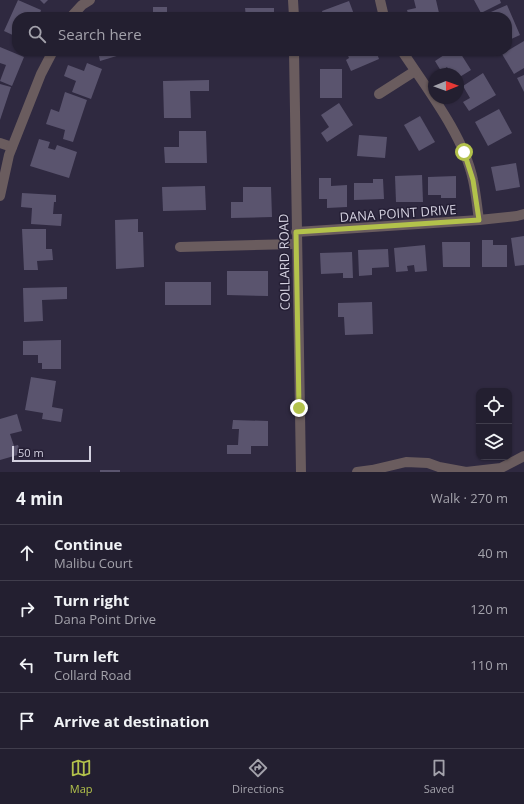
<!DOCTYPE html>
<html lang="en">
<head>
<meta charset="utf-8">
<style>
	:root { --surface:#231f30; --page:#2b2738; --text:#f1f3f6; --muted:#a3a2ab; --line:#403d4c; --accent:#b3c24b }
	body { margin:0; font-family:"Open Sans",sans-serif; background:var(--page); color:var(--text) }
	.controls { position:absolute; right:12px; bottom:12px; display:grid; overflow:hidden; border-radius:8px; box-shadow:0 1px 3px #0004 }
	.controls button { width:36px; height:36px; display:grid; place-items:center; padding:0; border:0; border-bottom:1px solid var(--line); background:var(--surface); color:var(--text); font:20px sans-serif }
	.compass { position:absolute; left:428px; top:68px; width:36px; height:36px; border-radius:50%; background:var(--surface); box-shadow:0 1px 3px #0004; rotate:89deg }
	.scale { position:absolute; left:12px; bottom:10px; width:79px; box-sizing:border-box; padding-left:4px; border:2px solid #d4d1e0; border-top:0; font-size:11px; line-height:14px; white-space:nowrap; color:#d4d1e0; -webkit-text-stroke:3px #251f35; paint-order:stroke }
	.stop { position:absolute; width:12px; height:12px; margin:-9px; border:3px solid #b3c24b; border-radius:50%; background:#fff }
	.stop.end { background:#b3c24b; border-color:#fff; box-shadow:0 1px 4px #0008 }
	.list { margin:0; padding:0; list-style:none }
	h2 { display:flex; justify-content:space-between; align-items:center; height:52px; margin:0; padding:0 16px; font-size:17px }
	h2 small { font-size:13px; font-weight:400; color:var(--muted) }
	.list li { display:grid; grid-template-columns:26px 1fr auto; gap:12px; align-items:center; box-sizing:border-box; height:56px; padding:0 16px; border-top:1px solid var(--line) }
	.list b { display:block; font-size:15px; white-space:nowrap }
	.list p { margin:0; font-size:13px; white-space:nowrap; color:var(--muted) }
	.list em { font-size:13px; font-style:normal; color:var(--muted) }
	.icon { flex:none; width:22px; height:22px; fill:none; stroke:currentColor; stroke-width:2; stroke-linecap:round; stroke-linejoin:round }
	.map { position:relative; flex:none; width:524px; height:472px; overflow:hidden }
	.search { position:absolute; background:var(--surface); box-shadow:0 1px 3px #0004; left:12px; right:12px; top:12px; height:44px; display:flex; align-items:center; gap:10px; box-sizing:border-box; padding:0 14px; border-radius:16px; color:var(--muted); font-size:15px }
	.sheet { height:276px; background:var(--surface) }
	nav { display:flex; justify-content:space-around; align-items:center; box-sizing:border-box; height:56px; border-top:1px solid var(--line); background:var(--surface); font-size:11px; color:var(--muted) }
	nav a { display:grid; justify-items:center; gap:2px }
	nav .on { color:var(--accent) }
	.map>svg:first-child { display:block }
	.building { fill:#5a546e }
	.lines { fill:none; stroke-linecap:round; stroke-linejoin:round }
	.minor { stroke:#6a5c5e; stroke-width:10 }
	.route { stroke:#b3c24b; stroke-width:5 }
	.labels { text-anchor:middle; stroke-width:3; stroke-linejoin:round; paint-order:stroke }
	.street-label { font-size:13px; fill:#d4d1e0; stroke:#251f35 }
</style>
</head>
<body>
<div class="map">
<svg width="524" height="472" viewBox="0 0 524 472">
	<rect width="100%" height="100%" fill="#2f2940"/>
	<g class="building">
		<polygon points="18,0 41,10 39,17 17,17 17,37 4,31"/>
		<polygon points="40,0 48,0 44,4"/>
		<polygon points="414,0 436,0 439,13 425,17 409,17 407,10 416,8"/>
		<polygon points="474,0 500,0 501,3 481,13"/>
		<polygon points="349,1 355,17 324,17 322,11"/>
		<polygon points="507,5 520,35 507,41 507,17 484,17 484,15"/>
		<rect x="153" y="7" width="14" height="10"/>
		<polygon points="245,8 274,8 274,17 246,17"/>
		<polygon points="232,12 232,17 190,17 190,13"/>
		<polygon points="524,41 524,68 514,74 502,54"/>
		<polygon points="0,47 24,57 12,86 0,81 6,65 0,63"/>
		<polygon points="98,51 118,51 120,55 100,61"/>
		<polygon points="346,51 376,51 379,59 351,71 346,60 349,58"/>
		<polygon points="450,51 459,51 471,70 458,78 458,74 451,74 447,67 441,71 435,61"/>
		<polygon points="87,63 102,69 91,99 72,92 76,81 64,76 68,65 84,71"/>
		<rect x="320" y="69" width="22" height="29"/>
		<polygon points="483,73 496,95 469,111 463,102 470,98 463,86"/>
		<polygon points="524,75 524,92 517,78"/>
		<polygon points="209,80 209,91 190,91 191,118 164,118 163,81"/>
		<polygon points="0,84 11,87 0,120"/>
		<polygon points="65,92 87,100 73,142 63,139 65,130 46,124 51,109 59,112"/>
		<polygon points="339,103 353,125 327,142 321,133 329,127 321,115"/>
		<polygon points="499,109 512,133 488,146 475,122"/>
		<polygon points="420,116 435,142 419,151 404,125"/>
		<polygon points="179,131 206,131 207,163 165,163 164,147 179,147"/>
		<polygon points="359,135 387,137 385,158 357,156"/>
		<polygon points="39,139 50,142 48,148 55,150 57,145 77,152 69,178 30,166"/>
		<polygon points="516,163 520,187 496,191 491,167"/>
		<polygon points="422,175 423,202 396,202 395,176"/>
		<polygon points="456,176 456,198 441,198 441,195 428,195 428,177"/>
		<polygon points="319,178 331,178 331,186 347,185 347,207 327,208 327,199 319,199"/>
		<polygon points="373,179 383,179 384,199 354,200 354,183 373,183"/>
		<polygon points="205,186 206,210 163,211 162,187"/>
		<polygon points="243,187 271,187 272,217 231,218 231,202 243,202"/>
		<polygon points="22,193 56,195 56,202 54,202 53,214 62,214 61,226 31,224 32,208 21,207"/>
		<polygon points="138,219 138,232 143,232 144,267 116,269 115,220"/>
		<polygon points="22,229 46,229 46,249 52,249 53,260 37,261 38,270 24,270"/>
		<polygon points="524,236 524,265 515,266 511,238"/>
		<polygon points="482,240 493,240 493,245 507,245 507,267 482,267"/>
		<polygon points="442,242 470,242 470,267 443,267"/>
		<polygon points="425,245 427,271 415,272 414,265 407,266 408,271 396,272 394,248"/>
		<polygon points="388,249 389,267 372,268 372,275 359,276 358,250"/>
		<polygon points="352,252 353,278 343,278 343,273 321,274 320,253"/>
		<polygon points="227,271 268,271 268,296 227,295"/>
		<rect x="165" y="282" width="46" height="23"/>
		<polygon points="67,287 67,299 42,300 43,321 24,322 23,288"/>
		<polygon points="372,302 373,334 345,335 344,317 338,317 338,303"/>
		<polygon points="61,340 61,369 42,369 42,363 38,363 38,355 23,355 23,341"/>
		<polygon points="31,377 56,381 52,407 63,409 61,422 42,419 43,413 25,410"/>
		<polygon points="17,414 22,431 10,434 14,446 18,445 21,454 0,460 0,419"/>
		<polygon points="233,420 268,421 268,446 251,446 251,454 227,454 227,445 238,445 239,429 232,429"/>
		<rect x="100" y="470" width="20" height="2"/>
	</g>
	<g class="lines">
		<g class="minor">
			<polyline points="293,0 294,17"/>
			<polyline points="380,0 384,17"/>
			<polyline points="71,17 82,5 90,0"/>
			<polyline points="294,51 301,472"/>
			<path d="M402,51C427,89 464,136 473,180C476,193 477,207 479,220"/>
			<polyline points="379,94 415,71"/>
			<polyline points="0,143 12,147"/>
			<polyline points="0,196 9,155 41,74 53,51"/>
			<polyline points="296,232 479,220 517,216 524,214"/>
			<polyline points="180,247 297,244"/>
			<polyline points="357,472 372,470 406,462 428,463 439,467 466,472 501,468 524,456"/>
		</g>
	</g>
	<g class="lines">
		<polyline class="route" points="299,408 296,232 479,220 473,180 464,152"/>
	</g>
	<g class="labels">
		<g class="street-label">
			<text transform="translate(398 213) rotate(-4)" y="5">DANA POINT DRIVE</text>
			<text transform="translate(284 262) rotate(-91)" y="5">COLLARD ROAD</text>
		</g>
	</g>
</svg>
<div class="controls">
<button><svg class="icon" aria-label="locate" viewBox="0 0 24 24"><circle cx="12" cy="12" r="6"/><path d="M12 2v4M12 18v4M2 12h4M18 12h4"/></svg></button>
<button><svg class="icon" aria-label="layers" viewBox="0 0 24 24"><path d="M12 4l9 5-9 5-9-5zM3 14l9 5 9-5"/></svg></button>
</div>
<svg class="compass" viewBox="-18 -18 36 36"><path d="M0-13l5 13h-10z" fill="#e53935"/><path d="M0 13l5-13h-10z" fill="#a3a2ab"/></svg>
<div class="scale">50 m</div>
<div class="stop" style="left:464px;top:152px"></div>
<div class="stop end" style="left:299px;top:408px"></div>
<div class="search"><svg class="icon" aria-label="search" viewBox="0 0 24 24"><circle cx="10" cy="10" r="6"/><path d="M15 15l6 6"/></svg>Search here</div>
</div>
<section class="sheet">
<h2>4 min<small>Walk · 270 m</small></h2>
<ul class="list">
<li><svg class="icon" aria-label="ahead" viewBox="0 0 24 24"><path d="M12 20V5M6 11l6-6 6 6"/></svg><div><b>Continue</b><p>Malibu Court</p></div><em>40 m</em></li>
<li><svg class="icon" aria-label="right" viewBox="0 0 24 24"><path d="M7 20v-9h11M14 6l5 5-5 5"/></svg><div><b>Turn right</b><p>Dana Point Drive</p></div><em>120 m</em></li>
<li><svg class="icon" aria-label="left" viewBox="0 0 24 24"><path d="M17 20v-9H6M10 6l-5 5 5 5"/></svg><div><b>Turn left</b><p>Collard Road</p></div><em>110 m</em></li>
<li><svg class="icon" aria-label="arrive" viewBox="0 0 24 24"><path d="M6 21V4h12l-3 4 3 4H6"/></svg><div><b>Arrive at destination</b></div></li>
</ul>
</section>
<nav>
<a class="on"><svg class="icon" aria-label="map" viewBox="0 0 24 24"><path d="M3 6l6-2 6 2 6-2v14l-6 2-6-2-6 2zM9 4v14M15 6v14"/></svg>Map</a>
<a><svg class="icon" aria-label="directions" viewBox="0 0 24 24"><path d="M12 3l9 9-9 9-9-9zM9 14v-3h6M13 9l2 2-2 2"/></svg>Directions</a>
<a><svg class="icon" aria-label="saved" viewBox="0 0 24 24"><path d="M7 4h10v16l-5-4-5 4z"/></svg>Saved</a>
</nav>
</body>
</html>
